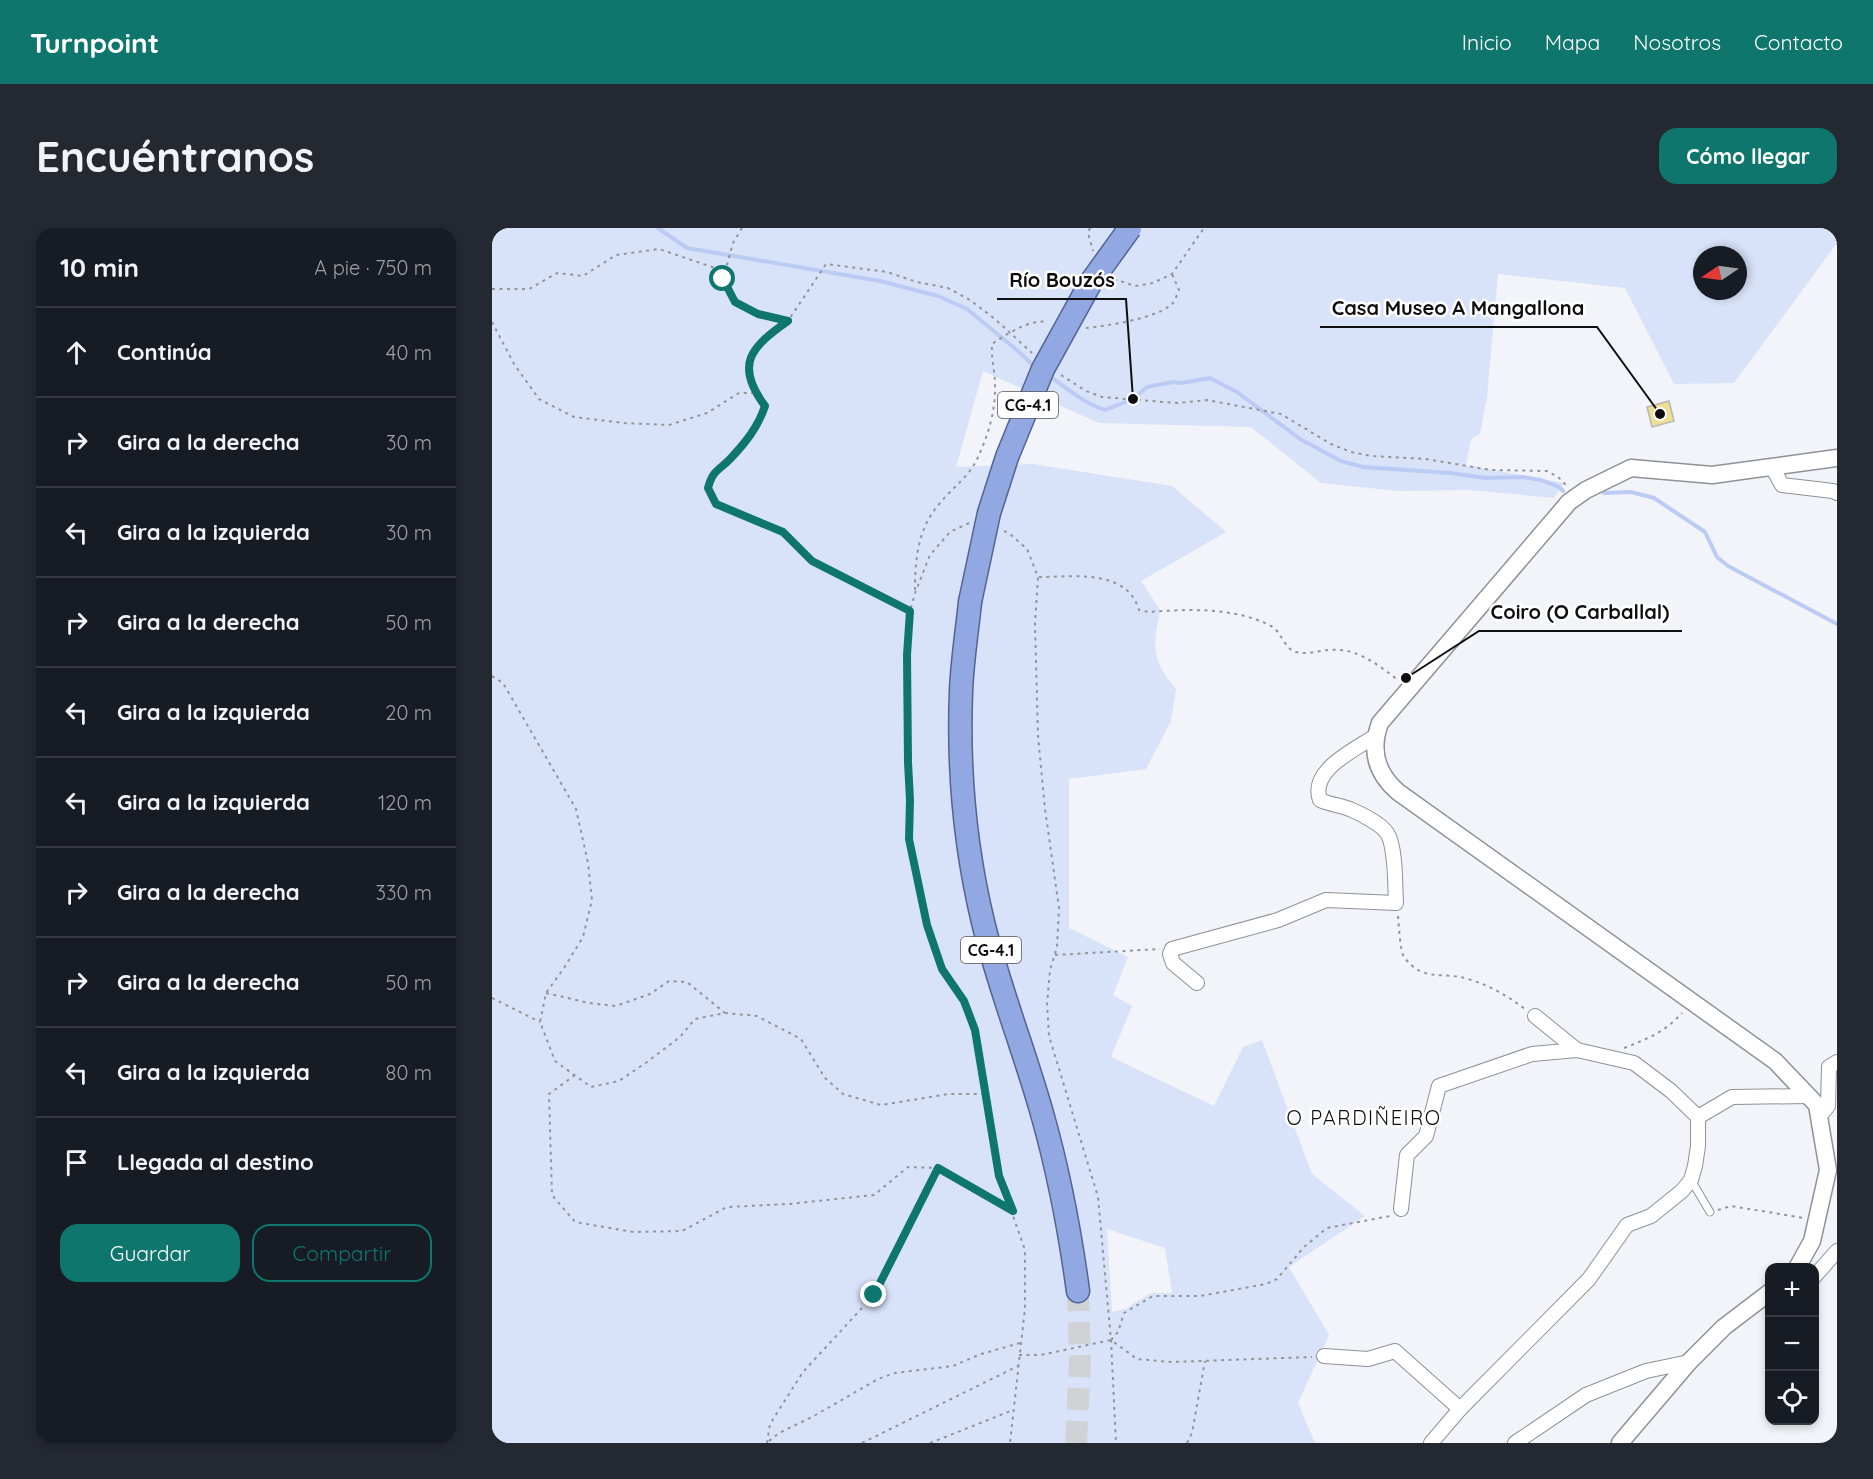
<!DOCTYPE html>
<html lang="es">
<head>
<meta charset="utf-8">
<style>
	:root { --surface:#171b24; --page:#242831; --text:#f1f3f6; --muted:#9ea1a6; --line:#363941; --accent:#0f766e }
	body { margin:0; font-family:Quicksand,sans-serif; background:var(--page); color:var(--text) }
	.controls { position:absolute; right:18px; bottom:18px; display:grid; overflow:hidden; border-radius:12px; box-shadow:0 3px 9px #0003 }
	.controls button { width:54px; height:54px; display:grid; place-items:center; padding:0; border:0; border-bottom:2px solid var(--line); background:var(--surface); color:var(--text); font:30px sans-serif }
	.compass { position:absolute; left:1201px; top:18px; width:54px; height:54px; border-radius:50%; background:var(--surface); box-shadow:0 3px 9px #0003; rotate:257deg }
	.stop { position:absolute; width:18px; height:18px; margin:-14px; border:4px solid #0f766e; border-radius:50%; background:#fff }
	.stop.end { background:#0f766e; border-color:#fff; box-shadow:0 2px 6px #0008 }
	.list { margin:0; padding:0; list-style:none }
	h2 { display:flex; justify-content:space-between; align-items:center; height:78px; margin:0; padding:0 24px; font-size:26px }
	h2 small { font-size:20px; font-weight:400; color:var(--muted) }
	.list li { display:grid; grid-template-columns:39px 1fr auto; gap:18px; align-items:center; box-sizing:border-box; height:90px; padding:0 24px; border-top:2px solid var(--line) }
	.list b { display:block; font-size:22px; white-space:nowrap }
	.list em { font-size:20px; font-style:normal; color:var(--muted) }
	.actions { display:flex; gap:12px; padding:18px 24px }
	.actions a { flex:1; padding:14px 0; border:2px solid var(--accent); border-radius:18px; text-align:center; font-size:21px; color:var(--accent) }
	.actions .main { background:var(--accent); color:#fff }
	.icon { flex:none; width:33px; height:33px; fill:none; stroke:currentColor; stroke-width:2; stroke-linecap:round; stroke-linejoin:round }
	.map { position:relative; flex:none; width:1345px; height:1215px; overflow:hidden; border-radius:18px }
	header { display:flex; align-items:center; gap:36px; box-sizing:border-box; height:84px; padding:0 30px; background:var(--accent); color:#fff }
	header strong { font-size:28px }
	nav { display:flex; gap:33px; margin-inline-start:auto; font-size:21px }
	.intro { display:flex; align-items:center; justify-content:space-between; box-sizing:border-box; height:144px; padding:0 36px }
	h1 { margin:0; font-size:42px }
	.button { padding:15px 27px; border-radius:18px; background:var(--accent); color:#fff; font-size:21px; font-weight:700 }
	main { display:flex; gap:36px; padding:0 36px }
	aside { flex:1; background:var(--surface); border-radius:18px; box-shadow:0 3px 9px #0003 }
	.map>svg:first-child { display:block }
	.green { fill:#d8e2f8; fill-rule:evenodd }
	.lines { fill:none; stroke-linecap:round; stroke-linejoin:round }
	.stream { stroke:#bbcbf3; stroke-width:4 }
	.building { fill:#eddf93; stroke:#b9b8b2; stroke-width:1.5 }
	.trunk-tunnel { stroke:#d0d2d6; stroke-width:22; stroke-dasharray:22 11; stroke-linecap:butt }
	.service-casing { stroke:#8f9196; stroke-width:9 }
	.minor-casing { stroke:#8f9196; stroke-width:16 }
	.tertiary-casing { stroke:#8f9196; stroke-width:19 }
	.trunk-casing { stroke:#526494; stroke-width:25 }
	.path { stroke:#949599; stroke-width:2; stroke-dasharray:3 4.5; stroke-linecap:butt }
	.service { stroke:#fff; stroke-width:7 }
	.minor { stroke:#fff; stroke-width:14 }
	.tertiary { stroke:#fff; stroke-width:16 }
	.trunk { stroke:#92a8e2; stroke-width:22 }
	.trunk-bridge-casing { stroke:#526494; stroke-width:25; stroke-linecap:butt }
	.trunk-bridge { stroke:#92a8e2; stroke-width:22 }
	.route { stroke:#0f766e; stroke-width:8 }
	.labels { text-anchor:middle; stroke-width:5; stroke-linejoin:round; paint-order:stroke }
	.shield { fill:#fff; stroke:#565658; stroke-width:1.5 }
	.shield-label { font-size:16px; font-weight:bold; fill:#0e0e10 }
	.neighbourhood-label { font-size:20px; letter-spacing:1.5px; fill:#0e0e10; stroke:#fff }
	.leader { fill:none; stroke:#0e0e10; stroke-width:2 }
	.callout-dot { fill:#0e0e10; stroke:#fff; stroke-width:2 }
	.callout-label { font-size:20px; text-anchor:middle; font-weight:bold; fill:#0e0e10; stroke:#fff; stroke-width:5; stroke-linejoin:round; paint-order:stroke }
</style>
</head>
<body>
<header>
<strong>Turnpoint</strong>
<nav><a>Inicio</a><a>Mapa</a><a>Nosotros</a><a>Contacto</a></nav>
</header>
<div class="intro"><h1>Encuéntranos</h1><a class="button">Cómo llegar</a></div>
<main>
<aside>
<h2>10 min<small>A pie · 750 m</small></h2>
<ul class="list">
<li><svg class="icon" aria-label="ahead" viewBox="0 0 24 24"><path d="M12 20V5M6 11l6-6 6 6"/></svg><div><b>Continúa</b></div><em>40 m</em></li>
<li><svg class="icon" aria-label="right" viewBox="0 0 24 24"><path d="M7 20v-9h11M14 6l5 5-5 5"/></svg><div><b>Gira a la derecha</b></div><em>30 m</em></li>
<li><svg class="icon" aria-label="left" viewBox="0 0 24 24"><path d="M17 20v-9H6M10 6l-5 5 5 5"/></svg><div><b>Gira a la izquierda</b></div><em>30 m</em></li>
<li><svg class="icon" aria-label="right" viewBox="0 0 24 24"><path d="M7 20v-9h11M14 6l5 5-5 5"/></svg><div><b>Gira a la derecha</b></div><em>50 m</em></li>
<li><svg class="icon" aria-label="left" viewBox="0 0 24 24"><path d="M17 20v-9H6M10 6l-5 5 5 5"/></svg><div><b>Gira a la izquierda</b></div><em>20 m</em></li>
<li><svg class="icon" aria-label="left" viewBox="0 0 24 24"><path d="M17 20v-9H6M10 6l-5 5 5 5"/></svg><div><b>Gira a la izquierda</b></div><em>120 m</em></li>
<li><svg class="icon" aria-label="right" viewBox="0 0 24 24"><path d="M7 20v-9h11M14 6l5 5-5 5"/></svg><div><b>Gira a la derecha</b></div><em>330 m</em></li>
<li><svg class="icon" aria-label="right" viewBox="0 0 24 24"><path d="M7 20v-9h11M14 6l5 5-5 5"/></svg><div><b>Gira a la derecha</b></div><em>50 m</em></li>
<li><svg class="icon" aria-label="left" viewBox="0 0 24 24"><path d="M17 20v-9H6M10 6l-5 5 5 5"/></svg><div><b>Gira a la izquierda</b></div><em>80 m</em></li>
<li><svg class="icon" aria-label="arrive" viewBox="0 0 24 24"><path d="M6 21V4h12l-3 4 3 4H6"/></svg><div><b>Llegada al destino</b></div></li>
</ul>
<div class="actions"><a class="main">Guardar</a><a>Compartir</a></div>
</aside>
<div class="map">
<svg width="1345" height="1215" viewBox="0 0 1345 1215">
	<rect width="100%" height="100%" fill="#f2f4f9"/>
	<path class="green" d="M0,0H1345V15L1242,155L1182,156L1133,60L1006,46L995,169L988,206L979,211L974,237L1072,255L1062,270L978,262L907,263L829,255L759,199L607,195L491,143L464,239L541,236L680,258L734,304L649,353L668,382C661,421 659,430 684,461L679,493L654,541L577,551V700L636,729L621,767L640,778L619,829L722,878L751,819L770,812L820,946L873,988L797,1039L837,1107L806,1175L823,1215H0ZM1210,27H1246V63H1210ZM615,1001L673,1020L680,1065H659L633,1081L620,1084Z"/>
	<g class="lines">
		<g class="stream">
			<polyline points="166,0 195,20 388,53 446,68 475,81 526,123 544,140"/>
			<path d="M555,147C575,159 590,175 613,182L641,171L655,159L681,154L689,155L718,150L745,164L808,211L849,233L871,239L958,245L994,250L1031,249L1049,252L1067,259L1071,263"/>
			<polyline points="1112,265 1139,264 1162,270 1213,304 1225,329 1236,338 1345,396"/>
		</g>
	</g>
	<polygon class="building" points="1177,173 1182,193 1160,199 1155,179"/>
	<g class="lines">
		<polyline class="trunk-tunnel" points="584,1215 588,1132 586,1063"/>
		<g class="service-casing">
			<polyline id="service" points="1199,952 1218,984"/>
		</g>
		<g class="minor-casing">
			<g id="minor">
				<polyline points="1280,239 1290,257 1341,263 1345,265"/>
				<path d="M705,755L681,735L678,726L680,721L786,692L834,672L904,675C903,658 904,618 895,605C889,596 869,586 860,582C849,577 839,577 828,572C817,542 863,522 883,508"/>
				<polyline points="1043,788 1085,822"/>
				<polyline points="1206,889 1240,869 1316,868"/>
				<polyline points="1327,889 1336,878 1337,839 1345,834"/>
				<polyline points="909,981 915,927 934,908 947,858 1040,826 1085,822 1142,835 1179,863 1206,889 1206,918 1203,938 1199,952 1190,963 1159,988 1135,997 1097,1051 968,1181 939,1215"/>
				<polyline points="1322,1049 1345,1023"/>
				<polyline points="832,1128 876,1131 903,1123 968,1181"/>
				<polyline points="1023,1215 1094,1167 1154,1143 1197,1134"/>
			</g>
		</g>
		<g class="tertiary-casing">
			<g id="tertiary">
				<path d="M1305,1040L1320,1013L1336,942L1325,877L1283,833L906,564C884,545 878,522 888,495L1077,274L1094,262L1139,240L1220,247L1345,230"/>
				<polyline points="1128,1215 1197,1134 1232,1099 1278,1064"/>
			</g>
		</g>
		<g class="trunk-casing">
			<path id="trunk" d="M478,374C475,404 470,434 469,464C466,541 473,619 491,694C507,760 533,824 551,889C567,946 578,1004 586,1063"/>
		</g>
		<g class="path">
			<polyline points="250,0 241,15 231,51 243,74 266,86 296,93 334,36 395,44 425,54 456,60 478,72 503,91 540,125"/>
			<polyline points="598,0 596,5 601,23"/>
			<polyline points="622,51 643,58 661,55 680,46 712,0"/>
			<polyline points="0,61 37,61 65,45 91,48 124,27 167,21 232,43"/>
			<path d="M0,94L22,136L47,171L82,189L132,195L177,197L215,185L247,165H264L273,178C266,199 254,214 239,230C226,243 221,242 216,260L224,276L292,304L320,333L418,383"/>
			<path d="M594,100C615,98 667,90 681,75C684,72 685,65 687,62L680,46"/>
			<polyline points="569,147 594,163 610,169 685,175 715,172 789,186 839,216 859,224 879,228 934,231 999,242 1055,243 1066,249 1076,259"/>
			<path d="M264,165C249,123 263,116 295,93"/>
			<polyline points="477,295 458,304 438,327 423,365 416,390 415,484 419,572 417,611 435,697 450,741 472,773 484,802 507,948 533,1022 533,1080 518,1215"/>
			<polyline points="512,303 519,307 535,321 546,349 543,396 546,508 553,581 567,680 565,719 558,742 555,776 557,808 606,969 619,1112 624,1215"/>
			<path d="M547,349C576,349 621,342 641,369C644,372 645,378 647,382L657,384C696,381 743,379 779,398C790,404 792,421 804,424C814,427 825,423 836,422C864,419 885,436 906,452"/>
			<path d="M423,362C423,330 426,300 448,275C460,260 478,248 486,229C496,208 504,181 503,157C503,143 499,130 500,116C515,106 537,91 556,94"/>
			<polyline points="0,448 11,455 84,581 96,635 100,672 91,709 72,740 54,765 48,794 63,833 99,859 127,853 155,834 188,809 203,791 233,785 265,788 309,811 333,850 351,866 389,877 457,866 493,866"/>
			<path d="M906,688C907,698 908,723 912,729C931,755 952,743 976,751C999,758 1014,767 1033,781"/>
			<polyline points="563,727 668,721"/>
			<polyline points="54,765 97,775 124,778 158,766 177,753 195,754 233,785"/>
			<polyline points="0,770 48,794"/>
			<path d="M1132,820C1155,811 1173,804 1190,785"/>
			<polyline points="83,847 57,866 60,967 83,994 142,1004 190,1003 235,979 297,976 382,967 416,939 446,940 521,983"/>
			<polyline points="1226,982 1239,978 1312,990"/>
			<polyline points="619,1112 626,1104 632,1085 661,1068 708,1068 774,1056 785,1051 812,1019 835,1000 898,988"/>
			<polyline points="527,1127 549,1127 619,1112 645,1131 679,1134 820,1129"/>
			<polyline points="277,1213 287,1205 320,1189 386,1151 403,1145 461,1138 489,1126 528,1115"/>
			<polyline points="275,1215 278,1196 311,1144 382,1067 446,940"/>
			<polyline points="370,1215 526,1138"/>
			<polyline points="438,1215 521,1182"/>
			<polyline points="695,1215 700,1205 713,1133"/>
		</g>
		<use href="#service" class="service"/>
		<use href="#minor" class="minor"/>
		<use href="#tertiary" class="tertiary"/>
		<use href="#trunk" class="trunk"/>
		<g class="trunk-bridge-casing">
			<polyline id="trunk-bridge" points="478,374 497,285 515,229 551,141 599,54 638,0"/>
		</g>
		<use href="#trunk-bridge" class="trunk-bridge"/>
	</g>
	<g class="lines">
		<path class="route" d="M231,51L243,74L266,86L296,93C259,119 242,136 273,178C266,199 254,214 239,230C227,243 221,241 216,260L224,276L291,304L320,333L418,383L415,427L416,534L418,572L417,611L435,697L450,741L472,773L483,802L507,948L521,983L446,940L382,1067"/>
	</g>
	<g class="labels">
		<g class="shield">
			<rect x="506" y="164" width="60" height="26" rx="4.5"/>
			<rect x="469" y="709" width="60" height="26" rx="4.5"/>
		</g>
		<g class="shield-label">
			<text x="536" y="183">CG-4.1</text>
			<text x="499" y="728">CG-4.1</text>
		</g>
		<g class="neighbourhood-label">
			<text x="872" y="897">O PARDIÑEIRO</text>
		</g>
	</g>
	<path class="leader" d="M641 171L634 71H505M1168 186L1105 99H828M914 450L987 403H1190"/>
	<g class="callout-dot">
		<circle cx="641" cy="171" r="6"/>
		<circle cx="1168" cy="186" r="6"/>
		<circle cx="914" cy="450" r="6"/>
	</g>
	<g class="callout-label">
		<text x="570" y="59">Río Bouzós</text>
		<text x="966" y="87">Casa Museo A Mangallona</text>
		<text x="1088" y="391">Coiro (O Carballal)</text>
	</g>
</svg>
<div class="controls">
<button>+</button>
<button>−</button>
<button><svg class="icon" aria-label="locate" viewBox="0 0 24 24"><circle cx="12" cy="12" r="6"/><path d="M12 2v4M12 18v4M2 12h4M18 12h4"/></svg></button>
</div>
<svg class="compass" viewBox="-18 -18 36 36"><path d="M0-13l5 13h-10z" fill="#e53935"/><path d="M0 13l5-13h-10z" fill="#9ea1a6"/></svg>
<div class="stop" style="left:231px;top:51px"></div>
<div class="stop end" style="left:382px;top:1067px"></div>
</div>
</main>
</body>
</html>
